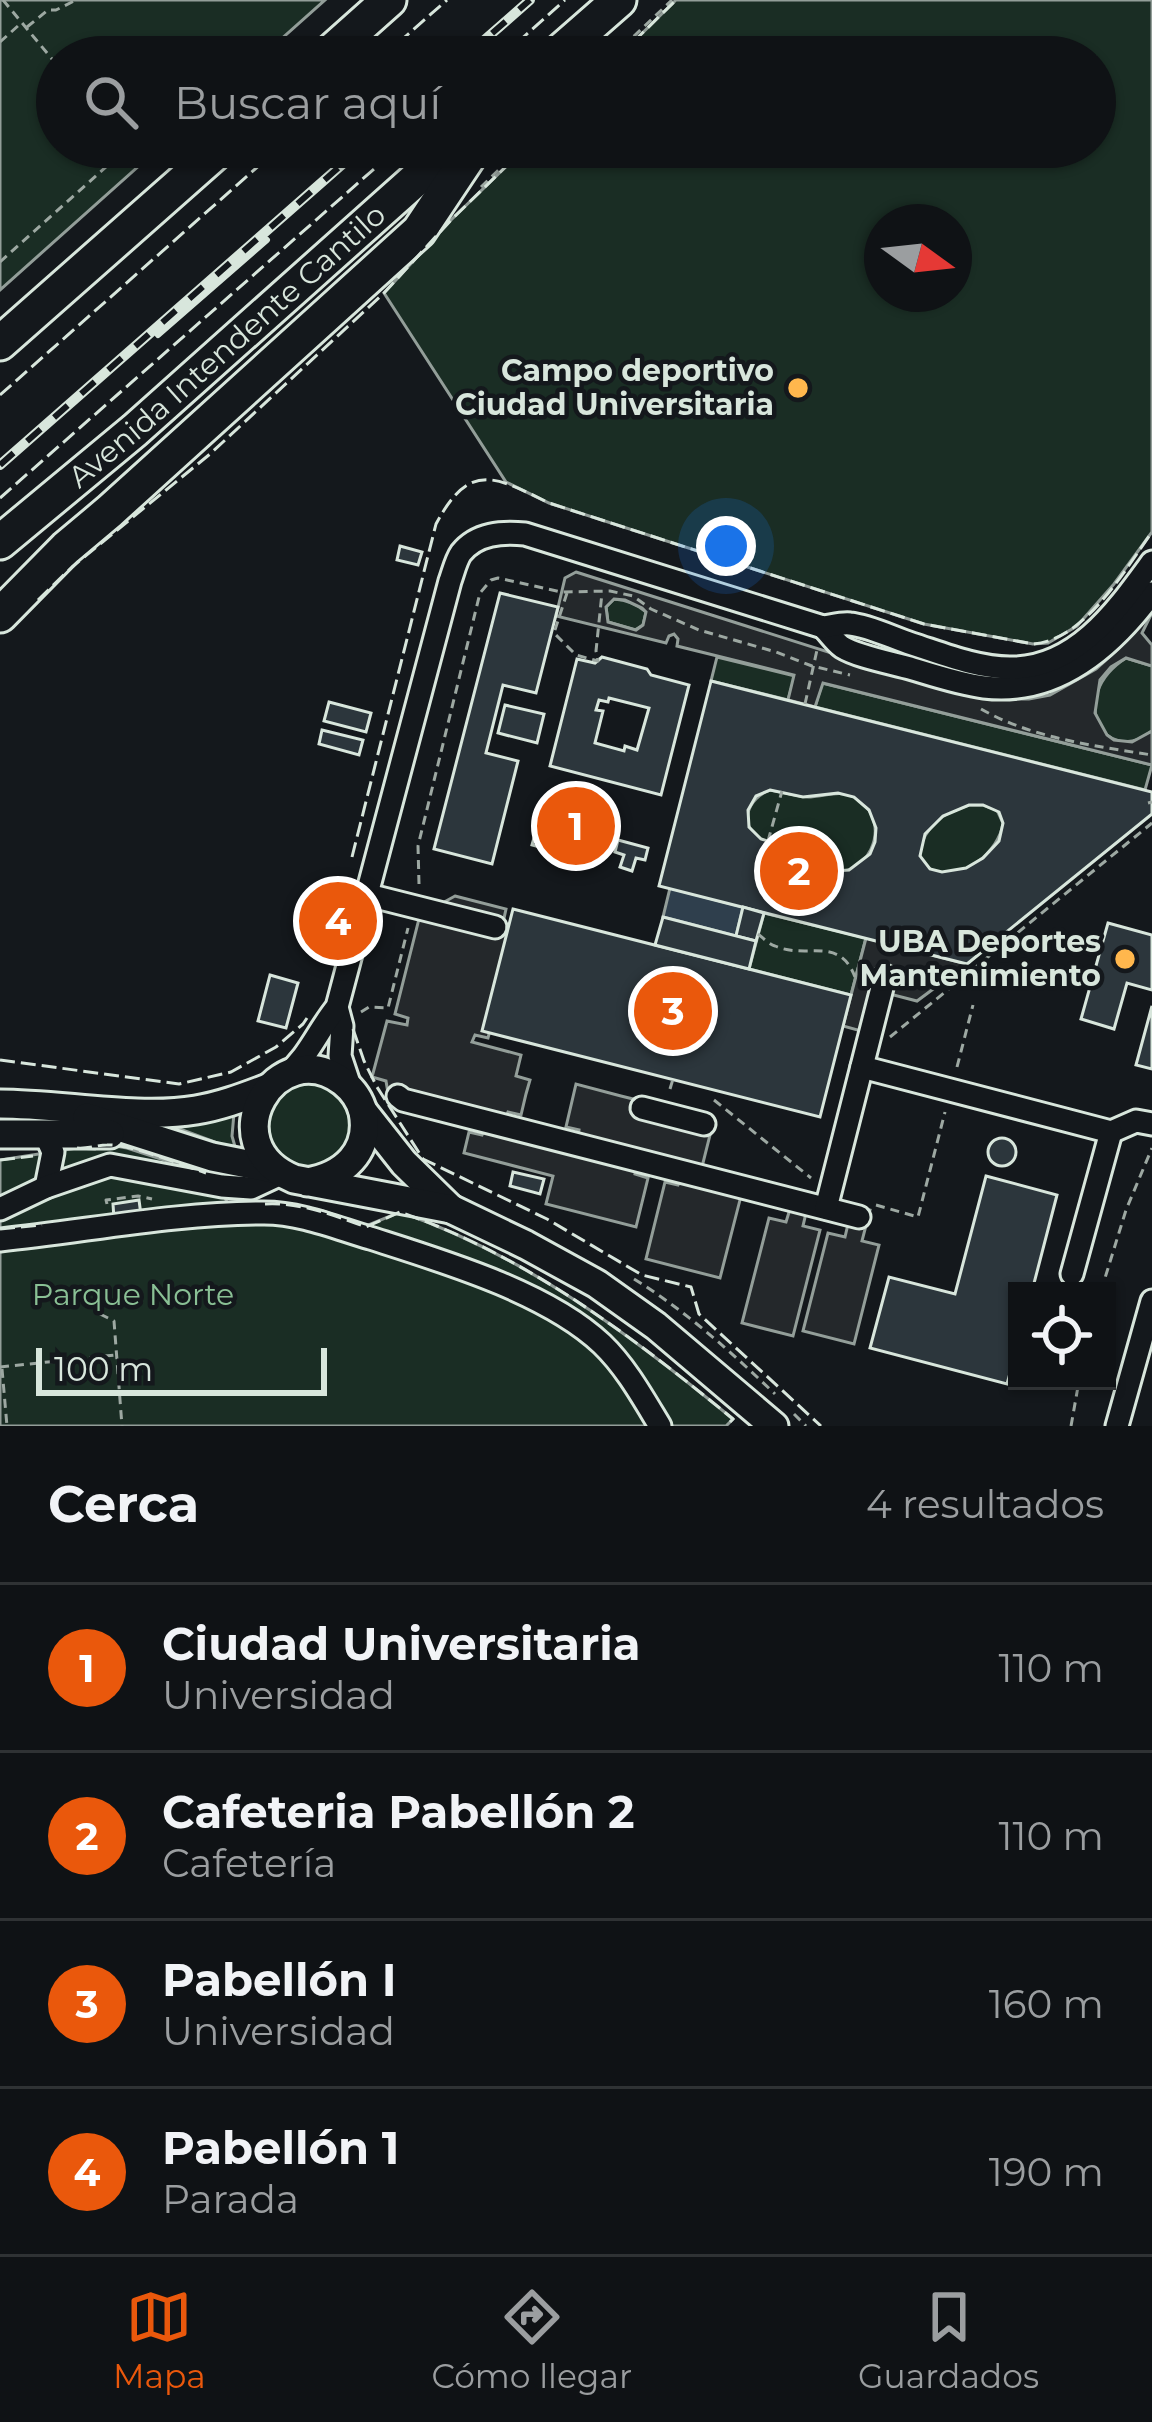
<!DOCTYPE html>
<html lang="es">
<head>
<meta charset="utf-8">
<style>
	:root { --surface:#0f1215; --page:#181b1e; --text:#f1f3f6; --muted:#9b9ea0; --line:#2f3234; --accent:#ea580c }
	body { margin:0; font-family:Montserrat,sans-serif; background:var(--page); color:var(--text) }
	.controls { position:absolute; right:36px; bottom:36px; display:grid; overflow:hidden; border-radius:0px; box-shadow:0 3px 9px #0004 }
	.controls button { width:108px; height:108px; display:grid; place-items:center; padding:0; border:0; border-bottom:3px solid var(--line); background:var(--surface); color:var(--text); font:60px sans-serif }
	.compass { position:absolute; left:864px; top:204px; width:108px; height:108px; border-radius:50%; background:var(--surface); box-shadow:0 3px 9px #0004; rotate:105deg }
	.scale { position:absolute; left:36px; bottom:30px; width:291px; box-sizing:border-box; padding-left:12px; border:6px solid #d8e6dc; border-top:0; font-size:33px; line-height:42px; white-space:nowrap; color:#d8e6dc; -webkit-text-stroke:9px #14181c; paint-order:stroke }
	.you { position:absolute; left:726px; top:546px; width:42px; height:42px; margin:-30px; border:9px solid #fff; border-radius:50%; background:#1a73e8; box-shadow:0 0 0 18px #1a73e833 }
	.badge { display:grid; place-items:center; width:78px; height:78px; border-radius:50%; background:var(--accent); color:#fff; font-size:39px; font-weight:700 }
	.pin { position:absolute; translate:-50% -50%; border:6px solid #fff; box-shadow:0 3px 12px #0006 }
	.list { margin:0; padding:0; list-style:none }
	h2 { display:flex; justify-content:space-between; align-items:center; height:156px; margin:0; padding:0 48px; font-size:51px }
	h2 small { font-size:39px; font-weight:400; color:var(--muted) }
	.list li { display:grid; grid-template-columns:78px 1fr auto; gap:36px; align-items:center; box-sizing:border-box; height:168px; padding:0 48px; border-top:3px solid var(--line) }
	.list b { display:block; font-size:45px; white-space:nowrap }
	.list p { margin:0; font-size:39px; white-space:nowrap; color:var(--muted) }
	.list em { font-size:39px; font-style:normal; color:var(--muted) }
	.icon { flex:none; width:66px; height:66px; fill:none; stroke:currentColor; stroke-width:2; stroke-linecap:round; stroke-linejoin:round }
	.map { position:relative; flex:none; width:1152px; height:1426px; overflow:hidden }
	.search { position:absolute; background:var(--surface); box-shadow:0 3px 9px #0004; left:36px; right:36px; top:36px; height:132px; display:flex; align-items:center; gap:30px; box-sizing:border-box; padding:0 42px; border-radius:66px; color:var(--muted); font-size:45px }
	.sheet { height:828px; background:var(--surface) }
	nav { display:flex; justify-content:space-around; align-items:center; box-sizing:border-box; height:168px; border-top:3px solid var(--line); background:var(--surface); font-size:33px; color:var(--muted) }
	nav a { display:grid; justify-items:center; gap:6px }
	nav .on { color:var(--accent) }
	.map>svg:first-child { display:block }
	.green { fill:#1a2d24; stroke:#939e99; stroke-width:3; fill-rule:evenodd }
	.parking { fill:#24282b; stroke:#939e99; stroke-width:3; fill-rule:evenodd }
	.water { fill:#2f3f4d; stroke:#939e99; stroke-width:3 }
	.building { fill:#2c363c; stroke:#d8e6dc; stroke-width:3; fill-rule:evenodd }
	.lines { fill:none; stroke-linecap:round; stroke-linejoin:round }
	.minor-casing { stroke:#d8e6dc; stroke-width:27 }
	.major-casing { stroke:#d8e6dc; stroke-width:33 }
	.highway-casing { stroke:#d8e6dc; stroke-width:39 }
	.path { stroke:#9da8a2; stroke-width:3; stroke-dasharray:9 6; stroke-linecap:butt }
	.minor { stroke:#14181c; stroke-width:21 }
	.major { stroke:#14181c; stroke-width:27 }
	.highway { stroke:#14181c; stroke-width:33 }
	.rail-casing { stroke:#d8e6dc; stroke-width:10 }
	.rail { stroke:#14181c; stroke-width:6; stroke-dasharray:18; stroke-linecap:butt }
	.fence { stroke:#d8e6dc; stroke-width:3; stroke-dasharray:15 6; stroke-linecap:butt }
	.wall { stroke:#d8e6dc; stroke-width:6 }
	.poi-dot { fill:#ffb74d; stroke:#14181c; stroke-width:4.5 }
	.labels { text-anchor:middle; stroke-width:9; stroke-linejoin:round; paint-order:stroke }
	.street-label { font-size:30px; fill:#d8e6dc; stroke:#14181c }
	.poi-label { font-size:30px; font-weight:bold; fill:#d8e6dc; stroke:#14181c; text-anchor:end }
	.park-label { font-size:30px; fill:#8ac095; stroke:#14181c }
</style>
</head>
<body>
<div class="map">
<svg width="1152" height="1426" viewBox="0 0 1152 1426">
	<rect width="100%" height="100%" fill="#14181c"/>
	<g class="green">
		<polygon points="0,0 325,0 261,57 57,57 57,147 160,147 0,290"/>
		<path d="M676,0H1152V532L1114,584L1077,626L1048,643L1033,644L924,624L549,503L506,482L384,293L451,220L526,147H1095V57H618ZM954,222V294H882V222Z"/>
		<path d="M614,599C626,600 637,604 646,612L643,625L635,630L608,622L606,607Z"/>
		<polygon points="717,657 795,676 788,700 711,681"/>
		<path d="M1126,658L1152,666V731C1105,769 1065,697 1126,658Z"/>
		<polygon points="822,683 1152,765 1145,790 815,707"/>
		<path d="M770,790C783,792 795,796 808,797C823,797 840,789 854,797C899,821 865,890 820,867C811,863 804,856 796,851C785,844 772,845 761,839C736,825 749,797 770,790Z"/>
		<path d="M969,805H983L997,810L1003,823C1000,850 962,884 932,870C907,858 926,828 942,817C950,811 960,808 969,805Z"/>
		<polygon points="764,913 866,938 851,995 749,969"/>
		<circle cx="310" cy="1125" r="42"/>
		<polygon points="234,1113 232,1136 236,1150 169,1125"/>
		<path d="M104,1144L127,1148L217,1177L228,1205L280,1203L323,1211L366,1226L400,1212C525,1255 632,1336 733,1419L726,1426H0V1160L77,1148L95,1149Z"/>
	</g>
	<g class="parking">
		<path d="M576,572L910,678L985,698L1004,699H1029L1050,695L1096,669L1116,651L1152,604V613L1142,633L1152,645V666L1126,658L1111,667L1100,680L1095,713L1107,735L1114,740L1132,742L1152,731V765L823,683L815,707L788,700L794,675L677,646L678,639L674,634L669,636L666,643L556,616L565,578ZM614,599L625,600L642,608L646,612L643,625L636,630L608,622L606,607Z"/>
		<polygon points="455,896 506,909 503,923 517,927 488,1038 475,1035 472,1042 521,1055 516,1076 530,1080 526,1094 521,1115 508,1112 506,1117 578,1136 579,1130 566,1127 576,1084 621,1096 714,1119 702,1167 870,1210 862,1241 879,1245 854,1344 803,1331 828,1233 845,1237 848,1224 806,1213 803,1226 820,1230 793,1336 742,1323 769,1218 786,1222 790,1209 741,1196 720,1278 646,1259 665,1182 678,1185 680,1181 636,1169 635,1174 648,1178 636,1227 546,1204 553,1176 464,1153 469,1132 482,1135 484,1130 389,1099 386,1081 372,1077 387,1021 407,1025 408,1018 395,1014 423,903 437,906"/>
		<polygon points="866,938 967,964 917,1001 890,994 879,1036 843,1026"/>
	</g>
	<polygon class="water" points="670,888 743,907 736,936 663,917"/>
	<g class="building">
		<polygon points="400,546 422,552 418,565 397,560"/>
		<polygon points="500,593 558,607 536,693 503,685 486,753 518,761 492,864 434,849"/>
		<path d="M602,657L647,669L651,675L689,685L661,795L550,766L577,659L595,663ZM609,698L649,708L637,750L625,746L624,751L595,743L603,711L596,710L599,700L608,702Z"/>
		<path d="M711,681L1152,792V814L967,964L659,886ZM770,790L803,797L838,793L854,797L869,810L876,828L875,842L870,854L849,870L834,871L818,867L791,848L761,839L749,827L748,810L756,796ZM969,805H983L999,812L1003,823L999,841L983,858L966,868L942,872L930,869L920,856L925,834L943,816Z"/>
		<polygon points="329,702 371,713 366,732 324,721"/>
		<polygon points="505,705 544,714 537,743 498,733"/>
		<polygon points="322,730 363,740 359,755 319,744"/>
		<polygon points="542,809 593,823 586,849 571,845 574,836 555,832 551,850 532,845"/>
		<polygon points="618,840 648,848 645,860 636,858 632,871 620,867 624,855 615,852"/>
		<polygon points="743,907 764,913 756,941 736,936"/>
		<polygon points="513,909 851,995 820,1117 482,1031"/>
		<polygon points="663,917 756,941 749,969 655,945"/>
		<polygon points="1108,923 1152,935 1152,990 1127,983 1114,1029 1081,1019"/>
		<polygon points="270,975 298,983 286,1028 258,1021"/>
		<polygon points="1152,1006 1152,1069 1136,1065"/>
		<circle cx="1002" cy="1152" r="14"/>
		<polygon points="513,1172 544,1179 540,1194 510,1186"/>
		<polygon points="986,1176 1057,1195 1032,1291 1017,1291 1017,1348 1007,1384 870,1348 889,1277 955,1294"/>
		<polygon points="139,1200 141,1215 114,1219 113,1204"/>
	</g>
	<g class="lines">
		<g class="minor-casing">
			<g id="minor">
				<path d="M823,627C829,633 835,642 842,647C858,657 893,663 913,669C936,676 960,684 984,687C1057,696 1112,647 1152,593"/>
				<polyline points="368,895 495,927"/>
				<polyline points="337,1007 342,1026 340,1056 351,1089"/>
				<polyline points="862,1067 1111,1132 1136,1121 1152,1124"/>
				<path d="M286,1075C309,1056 318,1030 337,1007L450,581C453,573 456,560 461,553C477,533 502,532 525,534L823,627C831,626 842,623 850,624C870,626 893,638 912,644C943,654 977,668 1010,668C1076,669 1117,610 1152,562"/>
				<polyline points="398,1096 403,1100 859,1217"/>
				<polyline points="642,1108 704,1124"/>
				<polyline points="44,1132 53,1152 46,1187"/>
				<polyline points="826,1208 885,976"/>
				<polyline points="0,1209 46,1187 110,1165 222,1186 251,1188 281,1174"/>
				<path d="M0,1240C87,1231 176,1213 264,1213C301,1213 336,1228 370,1238C442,1261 547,1292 602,1344C626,1367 643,1398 660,1426"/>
				<polyline points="1072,1274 1111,1132"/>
				<polyline points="1117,1426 1152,1301"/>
			</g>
		</g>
		<g class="major-casing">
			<g id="major">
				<path d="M0,1104C61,1104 138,1120 196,1110C221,1106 244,1097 268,1088"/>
				<polyline points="363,1111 404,1163 451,1209"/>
				<polyline points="87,1117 212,1157 273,1169"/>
				<polyline points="0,1134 110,1134"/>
				<path d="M307,1182C343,1176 371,1152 363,1112C360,1100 353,1090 343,1082C277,1032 209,1144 294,1179L451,1209L526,1245L597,1284L656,1326L774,1426"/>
			</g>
		</g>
		<g class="highway-casing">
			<g id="highway">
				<polyline points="325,57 389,0"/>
				<polyline points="554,57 619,0"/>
				<polyline points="0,343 222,147"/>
				<path id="s1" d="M0,542L135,430L452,147"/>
				<polyline points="0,615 66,548 110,511 419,231 475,147"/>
			</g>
		</g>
		<g class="path">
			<polyline points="3,0 57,65"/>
			<polyline points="27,27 48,10 56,10 76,0"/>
			<polyline points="0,42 19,25"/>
			<polyline points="612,57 672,0"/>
			<polyline points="481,187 522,147"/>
			<polyline points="0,262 128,147"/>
			<polyline points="567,593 554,633 576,655 598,661 596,651 602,593"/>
			<polyline points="805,704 817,650"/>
			<path d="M981,709C1032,738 1094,746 1152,755"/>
			<polyline points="1148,803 1152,802"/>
			<polyline points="768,841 782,791"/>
			<polyline points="419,884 418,846 480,593 491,580 498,578 561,592 610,591 633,596 651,609 699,630 776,652 812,666 850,675"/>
			<path d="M758,934C762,937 770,945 775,946C807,960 839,935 855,977"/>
			<polyline points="361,1012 369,1007 388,1008 408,928"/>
			<polyline points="890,1037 1152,823"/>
			<polyline points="957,1067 973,1005"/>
			<polyline points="670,1089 673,1079"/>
			<polyline points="714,1100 811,1178"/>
			<polyline points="107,1204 106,1200 138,1196 152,1199"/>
			<polyline points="876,1205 918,1217 945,1112"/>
			<path d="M634,1279C686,1311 731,1352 775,1394"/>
			<polyline points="1101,1291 1126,1210 1152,1148"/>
			<polyline points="100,1314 114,1321 122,1426"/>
			<polyline points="0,1367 115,1355"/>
			<polyline points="2,1369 7,1426"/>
			<polyline points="794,1414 806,1426"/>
			<polyline points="1071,1426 1079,1381"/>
		</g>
		<use href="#minor" class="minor"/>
		<use href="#major" class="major"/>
		<use href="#highway" class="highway"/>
		<g class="rail-casing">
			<g id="rail">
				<polyline points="465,57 530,0"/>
				<polyline points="0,465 362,147"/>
			</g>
		</g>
		<use href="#rail" class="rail"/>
		<g class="fence">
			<polyline points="382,57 447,0"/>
			<polyline points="501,57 565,0"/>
			<polyline points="618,57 676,0"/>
			<polyline points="0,395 280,147"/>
			<polyline points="0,498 399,147"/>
			<polyline points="38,600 72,567 210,454 384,293 451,220 526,147"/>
			<path d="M352,857L436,524C470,460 496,477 549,503L924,624L1033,644C1085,640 1124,571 1152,532"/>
			<polyline points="353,1029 364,1061 377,1087 423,1159 547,1219 642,1275 691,1287 699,1314 821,1426"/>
			<polyline points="0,1060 179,1084 231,1072 276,1047 303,1024 307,1018"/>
			<path d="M77,1148C88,1149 97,1145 107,1145C131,1144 181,1165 206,1173"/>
			<polyline points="0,1160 33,1156"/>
			<path d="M265,1204C300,1202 333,1215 366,1227L400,1212C525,1255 632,1336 733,1419L726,1426"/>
			<polyline points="0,1229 42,1225"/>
		</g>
		<polyline class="wall" points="158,335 267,240"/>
	</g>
	<g class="poi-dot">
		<circle cx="798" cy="388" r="12"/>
		<circle cx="1125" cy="959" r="12"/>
	</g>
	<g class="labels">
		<g class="street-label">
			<text dy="10" stroke="none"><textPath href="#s1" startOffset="300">Avenida Intendente Cantilo</textPath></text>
		</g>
		<g class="poi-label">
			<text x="774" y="381">Campo deportivo<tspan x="774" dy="34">Ciudad Universitaria</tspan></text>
			<text x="1101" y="952">UBA Deportes<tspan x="1101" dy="34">Mantenimiento</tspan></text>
		</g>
		<g class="park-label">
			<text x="133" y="1305">Parque Norte</text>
		</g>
	</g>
</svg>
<div class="controls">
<button><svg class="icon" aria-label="locate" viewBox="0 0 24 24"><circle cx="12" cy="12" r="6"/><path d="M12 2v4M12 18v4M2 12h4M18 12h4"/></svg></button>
</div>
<svg class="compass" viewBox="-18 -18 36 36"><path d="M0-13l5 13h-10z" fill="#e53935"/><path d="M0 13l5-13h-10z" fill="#9b9ea0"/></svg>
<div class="scale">100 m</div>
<div class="you"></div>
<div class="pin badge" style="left:576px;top:826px">1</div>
<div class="pin badge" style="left:799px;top:871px">2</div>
<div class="pin badge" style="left:673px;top:1011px">3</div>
<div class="pin badge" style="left:338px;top:921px">4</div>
<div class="search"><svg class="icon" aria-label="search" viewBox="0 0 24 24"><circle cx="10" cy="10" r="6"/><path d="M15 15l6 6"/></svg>Buscar aquí</div>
</div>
<section class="sheet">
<h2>Cerca<small>4 resultados</small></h2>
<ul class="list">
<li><span class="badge">1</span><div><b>Ciudad Universitaria</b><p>Universidad</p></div><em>110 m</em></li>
<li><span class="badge">2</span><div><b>Cafeteria Pabellón 2</b><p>Cafetería</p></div><em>110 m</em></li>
<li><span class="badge">3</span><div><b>Pabellón I</b><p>Universidad</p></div><em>160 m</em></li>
<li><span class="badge">4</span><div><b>Pabellón 1</b><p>Parada</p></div><em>190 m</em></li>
</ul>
</section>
<nav>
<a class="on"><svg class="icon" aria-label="map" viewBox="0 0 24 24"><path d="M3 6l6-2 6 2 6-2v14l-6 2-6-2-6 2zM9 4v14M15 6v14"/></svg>Mapa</a>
<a><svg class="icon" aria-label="directions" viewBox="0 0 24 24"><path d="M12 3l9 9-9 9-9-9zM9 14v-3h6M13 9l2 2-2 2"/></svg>Cómo llegar</a>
<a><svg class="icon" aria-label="saved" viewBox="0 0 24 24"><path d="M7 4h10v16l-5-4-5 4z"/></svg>Guardados</a>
</nav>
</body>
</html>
